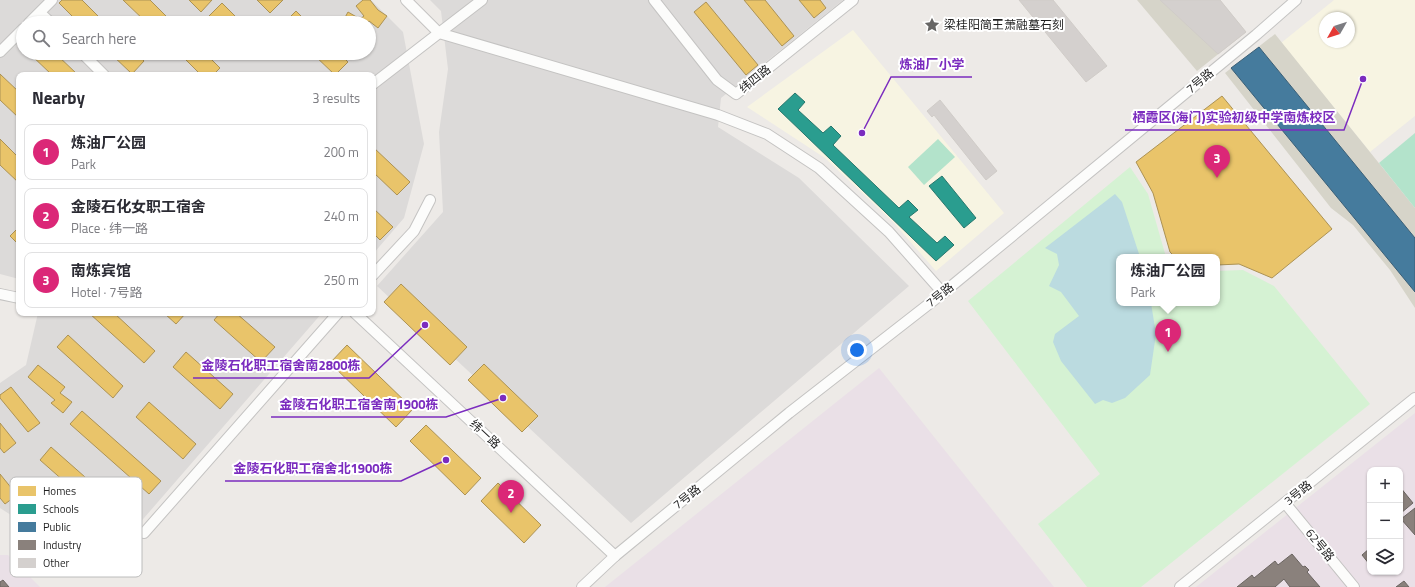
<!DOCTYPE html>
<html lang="en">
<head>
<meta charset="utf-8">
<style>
	:root { --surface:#fff; --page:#f2f2f3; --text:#2b2b33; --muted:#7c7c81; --line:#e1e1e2; --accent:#db2777 }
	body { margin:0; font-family:"Titillium Web","Noto Sans SC",sans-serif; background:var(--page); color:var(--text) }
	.controls { position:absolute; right:12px; bottom:12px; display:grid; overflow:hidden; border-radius:8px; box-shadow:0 1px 3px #0004 }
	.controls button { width:36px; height:36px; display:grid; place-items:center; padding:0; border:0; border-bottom:1px solid var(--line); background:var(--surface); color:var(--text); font:20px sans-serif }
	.compass { position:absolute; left:1319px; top:12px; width:36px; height:36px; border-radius:50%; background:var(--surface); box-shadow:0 1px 3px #0004; rotate:231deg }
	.you { position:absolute; left:857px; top:350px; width:14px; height:14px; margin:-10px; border:3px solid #fff; border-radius:50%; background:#1a73e8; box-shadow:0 0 0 6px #1a73e833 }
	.badge { display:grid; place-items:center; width:26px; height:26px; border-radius:50%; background:var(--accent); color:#fff; font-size:13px; font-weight:700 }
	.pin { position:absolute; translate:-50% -33px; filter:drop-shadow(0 1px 2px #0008) }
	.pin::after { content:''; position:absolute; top:21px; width:14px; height:12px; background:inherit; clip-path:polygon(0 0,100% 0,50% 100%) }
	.popup { position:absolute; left:1116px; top:254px; width:104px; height:52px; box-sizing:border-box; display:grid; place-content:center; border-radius:8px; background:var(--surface); filter:drop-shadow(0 1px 3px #0005); font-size:13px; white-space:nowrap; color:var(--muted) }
	.popup b { font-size:15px; color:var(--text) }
	.popup::after { content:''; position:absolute; left:50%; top:100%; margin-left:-8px; border:8px solid transparent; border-top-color:var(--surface) }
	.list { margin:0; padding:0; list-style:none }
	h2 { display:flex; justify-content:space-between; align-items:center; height:52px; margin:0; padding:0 16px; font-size:17px }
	h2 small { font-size:13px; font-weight:400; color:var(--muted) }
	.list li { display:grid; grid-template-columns:26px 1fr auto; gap:12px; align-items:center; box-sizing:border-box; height:56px; margin:0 8px 8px; padding:0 8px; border:1px solid var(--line); border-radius:8px }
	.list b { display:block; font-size:15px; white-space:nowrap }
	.list p { margin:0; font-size:13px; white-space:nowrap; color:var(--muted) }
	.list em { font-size:13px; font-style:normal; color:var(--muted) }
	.icon { flex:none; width:22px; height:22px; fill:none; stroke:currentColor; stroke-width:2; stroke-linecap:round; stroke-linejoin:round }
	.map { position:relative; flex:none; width:1415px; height:587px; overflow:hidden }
	.search { position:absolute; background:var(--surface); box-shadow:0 1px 3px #0004; left:16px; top:16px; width:360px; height:44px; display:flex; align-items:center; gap:10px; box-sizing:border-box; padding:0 14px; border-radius:22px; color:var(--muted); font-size:15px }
	.panel { position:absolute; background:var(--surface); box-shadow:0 1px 3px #0004; left:16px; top:72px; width:360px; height:244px; border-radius:8px }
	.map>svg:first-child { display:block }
	.residential { fill:#dcdad9; fill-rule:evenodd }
	.industrial { fill:#eae0e7; fill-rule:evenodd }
	.education { fill:#f7f4e2; fill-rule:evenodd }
	.construction { fill:#d6d4c9 }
	.park { fill:#d5f2d3 }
	.pitch { fill:#b3e3cb }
	.water { fill:#bbdbe0 }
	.homes { fill:#e9c46a; stroke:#ac9254 }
	.schools { fill:#2a9d8f; stroke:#27776d }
	.public { fill:#457b9d; stroke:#3a5f77 }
	.industry { fill:#8a817c; stroke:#6a6460 }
	.building { fill:#d4d0ce; stroke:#d0ccc8 }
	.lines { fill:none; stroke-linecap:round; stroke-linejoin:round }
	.minor-casing { stroke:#c4c3c2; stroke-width:12 }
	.minor { stroke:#fcfcfb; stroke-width:10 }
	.labels { text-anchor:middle; stroke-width:4; stroke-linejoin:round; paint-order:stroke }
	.poi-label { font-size:12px; fill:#1f1f1f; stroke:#fff; text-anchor:start }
	.street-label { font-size:12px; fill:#1f1f1f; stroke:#fff }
	.key { fill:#fff; stroke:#bcbcbc; stroke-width:1 }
	.key-label { font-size:11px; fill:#1f1f1f }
	.leader { fill:none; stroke:#7b2cbf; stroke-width:1.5 }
	.callout-dot { fill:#7b2cbf; stroke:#fff; stroke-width:1.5 }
	.callout-label { font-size:13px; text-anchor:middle; font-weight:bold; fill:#7b2cbf; stroke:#fff; stroke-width:4; stroke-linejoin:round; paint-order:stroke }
</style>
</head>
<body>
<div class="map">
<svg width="1415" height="587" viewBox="0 0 1415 587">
	<rect width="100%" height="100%" fill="#edeae7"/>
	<g class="residential">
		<path d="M0,0H371L403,32L424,144L404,218L373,254V75H19V279L0,274ZM23,23H369V53H23Z"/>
		<polygon points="430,0 843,0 721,98 718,127 799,178 909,286 631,523 377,286 443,212 439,132 448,69 441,11"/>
		<polygon points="38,313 322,313 98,571 0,508 0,383 26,365"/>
	</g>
	<g class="industrial">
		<polygon points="879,368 1054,587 605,587"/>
		<path d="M1415,413V587H1196ZM1370,470H1400V572H1370Z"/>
		<polygon points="0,555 8,555 40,587 0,587"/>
	</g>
	<g class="education">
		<path d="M1334,0H1415V116L1370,152L1281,43ZM1325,18H1349V42H1325Z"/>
		<polygon points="853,30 1004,213 936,271 893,222 825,158 747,107"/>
	</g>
	<g class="construction">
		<polygon points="1137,0 1220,0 1246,32 1197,71"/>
		<polygon points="1275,34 1415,208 1415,308 1390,270 1353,225 1331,208 1225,73"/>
	</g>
	<polygon class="park" points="1130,167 1148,194 1166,257 1119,257 1119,303 1217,303 1217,271 1243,270 1274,286 1370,404 1141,587 1087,587 1038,524 1100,474 968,301"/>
	<g class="pitch">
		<polygon points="1415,133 1415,208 1379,163"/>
		<polygon points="938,139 955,157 924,185 908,167"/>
	</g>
	<polygon class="water" points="1115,194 1122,202 1140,257 1119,257 1119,303 1151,303 1156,334 1150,375 1125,398 1112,403 1103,400 1095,404 1061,361 1053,342 1055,334 1079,316 1061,292 1049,286 1059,265 1057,254 1045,248"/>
	<g class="homes">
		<polygon points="62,0 82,0 105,23 79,23 59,3"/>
		<polygon points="123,0 150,0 173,23 147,23"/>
		<polygon points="189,0 212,0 201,12"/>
		<polygon points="257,0 283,0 270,13"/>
		<polygon points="363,0 370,0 378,10 387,16 378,28 369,21 367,23 342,23 348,12 360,19 364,16 356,6"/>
		<polygon points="744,0 765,0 794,36 782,46"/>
		<polygon points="799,0 820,0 826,8 814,18"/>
		<polygon points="706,2 758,65 746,75 694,12"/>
		<polygon points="222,3 242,23 216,23 209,16"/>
		<polygon points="296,11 308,23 284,23"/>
		<polygon points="369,28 373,33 369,37"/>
		<polygon points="29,53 55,53 78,75 52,75"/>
		<polygon points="110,53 136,53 144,61 132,74"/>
		<polygon points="179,53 205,53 220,68 213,75 201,75"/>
		<polygon points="312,53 339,53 348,62 335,75"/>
		<polygon points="0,74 19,92 19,118 0,100"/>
		<polygon points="1222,96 1332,229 1272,278 1239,264 1217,265 1217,257 1175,257 1170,252 1153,193 1136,162"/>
		<polygon points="0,139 19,158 19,183 0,165"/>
		<polygon points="373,147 410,182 397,195 373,172"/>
		<polygon points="373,208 393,227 380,240 373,233"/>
		<polygon points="19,227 19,245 10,236"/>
		<polygon points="401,284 467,347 450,365 384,302"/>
		<polygon points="89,313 114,313 155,351 144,363"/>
		<polygon points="164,313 186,313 176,324"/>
		<polygon points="220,313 236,313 275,347 261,362 214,320"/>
		<polygon points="68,335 123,386 113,398 57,347"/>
		<polygon points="347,345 413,409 396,427 330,363"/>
		<polygon points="186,352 233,394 220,409 173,367"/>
		<polygon points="484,364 538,416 522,432 468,380"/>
		<polygon points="38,365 65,387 60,393 72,402 63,413 51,403 55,400 28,377"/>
		<polygon points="11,387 40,423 28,432 0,398 0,395"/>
		<polygon points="149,402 196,444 183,459 136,417"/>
		<polygon points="82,411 161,481 149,494 70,424"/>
		<polygon points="0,423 16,443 4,453 0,448"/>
		<polygon points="426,425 481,478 465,495 410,441"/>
		<polygon points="51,447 119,507 108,520 40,460"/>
		<polygon points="0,474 17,495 5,504 0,498"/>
		<polygon points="498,483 541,525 524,543 481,501"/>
	</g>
	<g class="schools">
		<polygon points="795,93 805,102 798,110 823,133 831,126 841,136 833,145 899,208 908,200 918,210 909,217 937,243 945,236 954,245 936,261 778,109"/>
		<polygon points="942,176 976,218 964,228 929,186"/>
	</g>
	<polygon class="public" points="1259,47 1415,238 1415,292 1231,68"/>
	<g class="industry">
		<polygon points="1400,487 1413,503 1401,513 1400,512"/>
		<polygon points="1415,508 1415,535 1401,519"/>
		<polygon points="1370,548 1370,565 1362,555"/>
		<polygon points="1292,554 1303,567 1305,566 1309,570 1307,572 1320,587 1290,587 1284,579 1275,587 1237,587 1252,575 1254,578 1275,561 1278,565"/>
		<polygon points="3,580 9,587 0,587 0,582"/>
		<polygon points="1404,581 1409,587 1396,587"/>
	</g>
	<g class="building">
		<polygon points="1019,0 1053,0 1107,66 1086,82"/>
		<polygon points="1160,0 1220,0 1246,32 1218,54"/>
		<polygon points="940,100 997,171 986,180 934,115 932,117 927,111"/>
	</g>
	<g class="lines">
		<g class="minor-casing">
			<g id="minor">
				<polyline points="482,0 439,33 718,115 767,134 819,168 889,232 943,293"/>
				<polyline points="654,0 717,80 736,94 853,0"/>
				<polyline points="40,13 51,23"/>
				<polyline points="29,23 52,0"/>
				<polyline points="0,52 23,29"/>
				<polyline points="82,53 104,75"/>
				<polyline points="373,84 439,33 406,0"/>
				<polyline points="373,275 414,231 430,200"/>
				<polyline points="0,294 19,298"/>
				<polyline points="355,313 615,556"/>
				<polyline points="1285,503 1354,587"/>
				<polyline points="144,533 338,313"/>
				<polyline points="582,587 615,556 789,413 943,293 1256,35 1296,0"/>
				<polyline points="1180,587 1415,398"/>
			</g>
		</g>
		<use href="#minor" class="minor"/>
	</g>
	<defs>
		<g id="sight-bare" transform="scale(1.2)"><path d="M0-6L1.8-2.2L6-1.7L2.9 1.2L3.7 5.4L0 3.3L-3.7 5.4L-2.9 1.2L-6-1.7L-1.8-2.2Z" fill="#676665" stroke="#fff" stroke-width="2.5" paint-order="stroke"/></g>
	</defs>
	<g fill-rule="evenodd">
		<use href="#sight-bare" x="932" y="25"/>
	</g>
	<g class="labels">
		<g class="poi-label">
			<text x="944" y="29">梁桂阳简王萧融墓石刻</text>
		</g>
		<g class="street-label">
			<text transform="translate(755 79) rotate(-39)" y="4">纬四路</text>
			<text transform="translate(1200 81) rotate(-40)" y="4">7号路</text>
			<text transform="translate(940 295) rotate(-39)" y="4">7号路</text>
			<text transform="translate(485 434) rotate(43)" y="4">纬一路</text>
			<text transform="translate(1298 493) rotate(-39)" y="4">3号路</text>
			<text transform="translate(687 497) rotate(-39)" y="4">7号路</text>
			<text transform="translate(1320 545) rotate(51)" y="4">62号路</text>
		</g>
	</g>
	<rect x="10" y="477" width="132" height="100" rx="6" class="key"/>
	<rect x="18" y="486" width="18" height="10" fill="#e9c46a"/>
	<rect x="18" y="504" width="18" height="10" fill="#2a9d8f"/>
	<rect x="18" y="522" width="18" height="10" fill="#457b9d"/>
	<rect x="18" y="540" width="18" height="10" fill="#8a817c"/>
	<rect x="18" y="558" width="18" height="10" fill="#d4d0ce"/>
	<g class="key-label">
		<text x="43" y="495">Homes</text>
		<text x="43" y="513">Schools</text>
		<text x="43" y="531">Public</text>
		<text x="43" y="549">Industry</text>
		<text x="43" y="567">Other</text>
	</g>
	<path class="leader" d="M862 133L891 77H972M1363 79L1344 130H1125M425 325L369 378H193M503 398L446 417H271M446 460L401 481H225"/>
	<g class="callout-dot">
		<circle cx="862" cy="133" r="4"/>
		<circle cx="1363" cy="79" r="4"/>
		<circle cx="425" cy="325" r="4"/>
		<circle cx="503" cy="398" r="4"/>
		<circle cx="446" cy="460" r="4"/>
	</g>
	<g class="callout-label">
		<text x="932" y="69">炼油厂小学</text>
		<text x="1234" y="122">栖霞区(海门)实验初级中学南炼校区</text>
		<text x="281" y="370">金陵石化职工宿舍南2800栋</text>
		<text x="359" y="409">金陵石化职工宿舍南1900栋</text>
		<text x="313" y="473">金陵石化职工宿舍北1900栋</text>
	</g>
</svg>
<div class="controls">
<button>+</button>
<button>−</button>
<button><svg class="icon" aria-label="layers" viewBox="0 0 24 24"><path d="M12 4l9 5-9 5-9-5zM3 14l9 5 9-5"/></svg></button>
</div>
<svg class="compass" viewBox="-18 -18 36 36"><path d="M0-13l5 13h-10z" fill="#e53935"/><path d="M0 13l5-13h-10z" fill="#7c7c81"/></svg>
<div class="you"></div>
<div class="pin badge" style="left:1168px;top:352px">1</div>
<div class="popup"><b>炼油厂公园</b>Park</div>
<div class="pin badge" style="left:511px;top:513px">2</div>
<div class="pin badge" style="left:1217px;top:178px">3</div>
<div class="search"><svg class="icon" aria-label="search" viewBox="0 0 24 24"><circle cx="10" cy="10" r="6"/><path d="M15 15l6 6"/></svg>Search here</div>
<section class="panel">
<h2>Nearby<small>3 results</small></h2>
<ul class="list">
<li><span class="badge">1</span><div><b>炼油厂公园</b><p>Park</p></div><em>200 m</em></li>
<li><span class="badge">2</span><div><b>金陵石化女职工宿舍</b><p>Place · 纬一路</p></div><em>240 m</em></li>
<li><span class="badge">3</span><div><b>南炼宾馆</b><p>Hotel · 7号路</p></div><em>250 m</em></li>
</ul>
</section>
</div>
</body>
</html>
